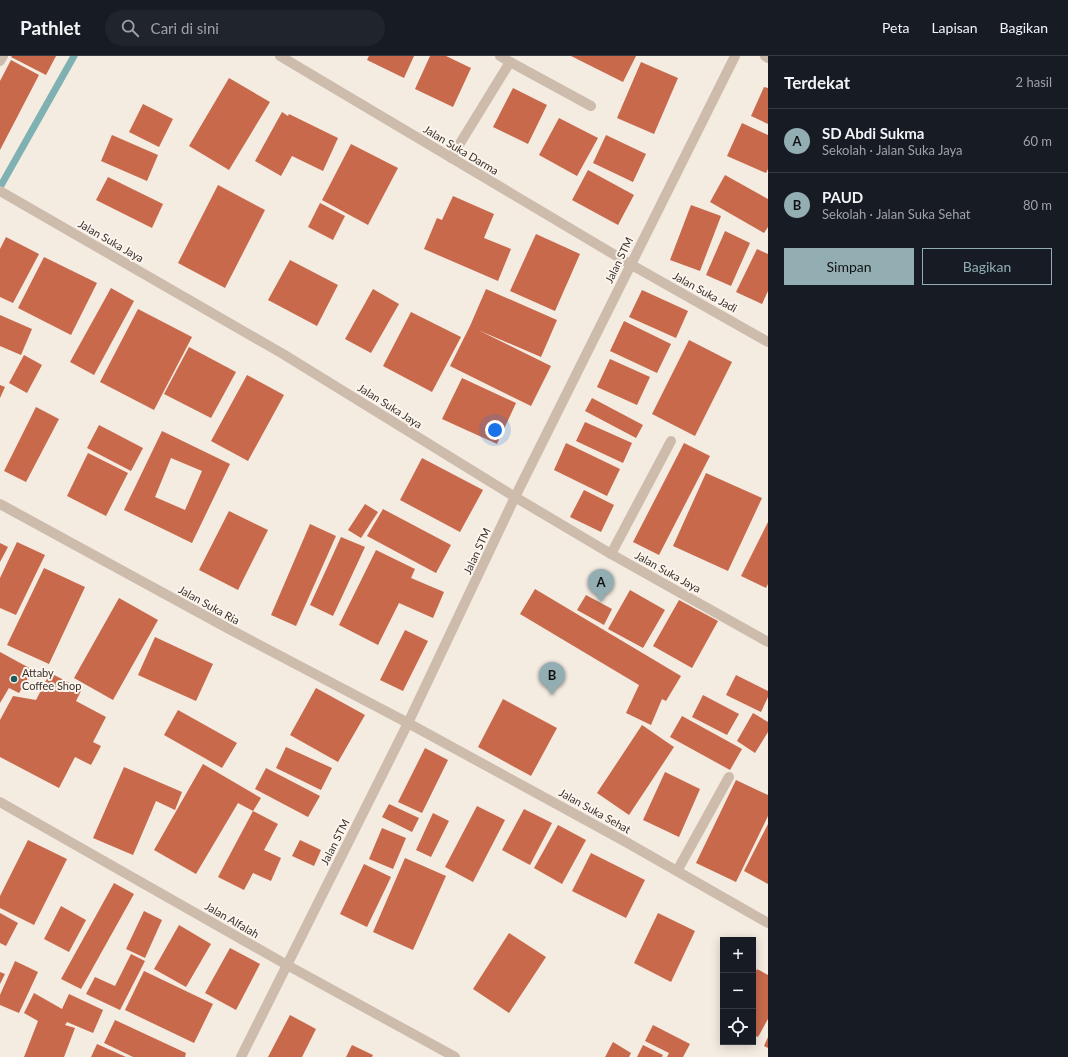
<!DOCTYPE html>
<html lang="id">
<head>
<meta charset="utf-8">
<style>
	:root { --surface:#171b24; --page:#20242c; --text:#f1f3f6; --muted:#9ea1a6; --line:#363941; --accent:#92aeb2 }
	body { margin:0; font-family:Lato,sans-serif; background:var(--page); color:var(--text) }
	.controls { position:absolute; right:12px; bottom:12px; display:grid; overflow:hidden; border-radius:0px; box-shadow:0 2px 10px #0003 }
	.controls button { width:36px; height:36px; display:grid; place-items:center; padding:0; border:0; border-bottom:1px solid var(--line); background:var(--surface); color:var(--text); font:20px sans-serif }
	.you { position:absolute; left:495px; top:374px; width:14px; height:14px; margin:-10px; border:3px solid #fff; border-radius:50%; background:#1a73e8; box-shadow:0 0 0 6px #1a73e833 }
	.badge { display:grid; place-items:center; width:26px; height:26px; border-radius:50%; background:var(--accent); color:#111; font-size:13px; font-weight:700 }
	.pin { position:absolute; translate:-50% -33px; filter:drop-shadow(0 1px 2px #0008) }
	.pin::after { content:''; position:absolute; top:21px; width:14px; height:12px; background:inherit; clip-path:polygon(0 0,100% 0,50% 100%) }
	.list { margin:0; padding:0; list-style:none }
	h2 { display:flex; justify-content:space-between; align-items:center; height:52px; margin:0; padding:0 16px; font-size:17px }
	h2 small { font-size:13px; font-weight:400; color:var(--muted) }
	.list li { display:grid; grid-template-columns:26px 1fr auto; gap:12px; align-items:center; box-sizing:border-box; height:64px; padding:0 16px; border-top:1px solid var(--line) }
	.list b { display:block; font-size:15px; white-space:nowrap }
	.list p { margin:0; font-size:13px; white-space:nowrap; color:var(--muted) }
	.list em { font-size:13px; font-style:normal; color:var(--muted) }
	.actions { display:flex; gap:8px; padding:12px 16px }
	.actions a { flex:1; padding:9px 0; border:1px solid var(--accent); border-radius:0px; text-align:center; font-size:14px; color:var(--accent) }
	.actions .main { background:var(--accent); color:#111 }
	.icon { flex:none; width:22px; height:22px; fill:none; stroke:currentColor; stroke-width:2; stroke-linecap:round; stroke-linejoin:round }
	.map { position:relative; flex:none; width:768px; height:1001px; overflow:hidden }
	header { display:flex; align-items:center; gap:24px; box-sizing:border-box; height:56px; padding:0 20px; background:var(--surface); border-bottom:1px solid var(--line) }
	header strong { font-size:19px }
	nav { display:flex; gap:22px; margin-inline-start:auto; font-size:14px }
	.search { width:280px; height:36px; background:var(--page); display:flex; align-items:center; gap:10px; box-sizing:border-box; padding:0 14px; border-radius:22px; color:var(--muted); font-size:15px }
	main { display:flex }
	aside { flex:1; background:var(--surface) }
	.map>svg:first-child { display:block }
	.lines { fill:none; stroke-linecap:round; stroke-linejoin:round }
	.stream { stroke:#7fb0b2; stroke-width:7 }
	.building { fill:#c8694b; fill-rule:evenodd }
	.service { stroke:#cdbbac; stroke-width:10 }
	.minor { stroke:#cdbbac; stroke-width:10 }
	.tertiary { stroke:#cdbbac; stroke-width:10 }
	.poi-dot { fill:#1f5a5e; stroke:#fbf5ee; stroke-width:1.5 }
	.labels { text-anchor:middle; stroke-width:4; stroke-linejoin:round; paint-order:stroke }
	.street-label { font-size:11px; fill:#3b302b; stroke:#fbf5ee }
	.poi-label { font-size:11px; fill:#3b302b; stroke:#fbf5ee; text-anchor:start }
</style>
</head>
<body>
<header>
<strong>Pathlet</strong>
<div class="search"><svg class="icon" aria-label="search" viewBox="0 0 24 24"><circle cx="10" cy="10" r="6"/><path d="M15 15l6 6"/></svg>Cari di sini</div>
<nav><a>Peta</a><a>Lapisan</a><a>Bagikan</a></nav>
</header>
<main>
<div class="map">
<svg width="768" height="1001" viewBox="0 0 768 1001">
	<rect width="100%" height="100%" fill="#f4ebe1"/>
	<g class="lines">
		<polyline class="stream" points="0,131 74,0"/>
	</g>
	<g class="building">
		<polygon points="12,0 56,0 46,19 11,1"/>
		<polygon points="369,0 414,0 404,22 367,4"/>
		<polygon points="430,0 446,0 471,12 453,51 415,33"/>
		<polygon points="571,0 636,0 623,26"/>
		<polygon points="11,4 39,19 0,94 0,25"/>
		<polygon points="641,6 678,22 654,78 617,62"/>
		<polygon points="229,22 270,46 229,114 189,90"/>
		<polygon points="764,31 768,32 768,68 751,60"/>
		<polygon points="513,32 547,49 528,88 493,71"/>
		<polygon points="143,48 173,63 159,91 129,76"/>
		<polygon points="282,56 288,60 289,58 338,82 323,115 292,100 281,120 255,105"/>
		<polygon points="559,62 598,82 577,120 539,99"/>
		<polygon points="742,67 768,79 768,113 766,117 727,100"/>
		<polygon points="112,79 158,99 147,125 101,105"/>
		<polygon points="606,79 646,98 633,126 593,107"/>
		<polygon points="351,88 398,112 368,169 322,144"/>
		<polygon points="588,114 634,139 618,169 572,144"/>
		<polygon points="725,119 768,143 768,171 764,177 710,146"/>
		<polygon points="108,121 163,148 152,172 96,144"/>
		<polygon points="218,129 265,154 225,232 178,207"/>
		<polygon points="453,140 494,158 484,182 511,193 498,225 424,193 437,162 442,164"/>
		<polygon points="320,147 345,160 333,184 308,171"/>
		<polygon points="691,149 721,160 700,215 670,204"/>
		<polygon points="725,175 750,187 731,230 706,219"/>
		<polygon points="536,178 580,198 555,255 510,235"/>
		<polygon points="6,181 39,198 13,247 0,241 0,193"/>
		<polygon points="757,193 768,198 768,235 762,248 736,236"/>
		<polygon points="44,201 97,227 71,279 18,252"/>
		<polygon points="290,204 338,229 317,270 268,244"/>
		<polygon points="111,232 134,245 94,319 70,306"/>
		<polygon points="373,233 399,248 371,297 345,283"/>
		<polygon points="486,233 557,264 541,301 478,274 551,310 531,350 450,310 470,270"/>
		<polygon points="642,234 688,255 676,282 629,261"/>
		<polygon points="138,253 192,281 154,354 100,326"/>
		<polygon points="411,256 461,281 432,336 383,310"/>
		<polygon points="0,259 32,273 21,299 0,290"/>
		<polygon points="624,265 671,288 657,317 610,295"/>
		<polygon points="689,284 732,306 695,380 652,358"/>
		<polygon points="189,291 236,316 211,362 164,338"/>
		<polygon points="24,299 42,309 27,337 9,327"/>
		<polygon points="610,303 650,321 637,349 597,331"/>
		<polygon points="247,319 284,339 248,405 211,385"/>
		<polygon points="462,322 516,347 497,388 442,363"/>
		<polygon points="0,329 5,331 0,342"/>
		<polygon points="592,342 643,369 636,382 585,355"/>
		<polygon points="36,351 59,363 26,426 4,415"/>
		<polygon points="585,366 632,387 623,407 576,385"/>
		<polygon points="99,369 143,392 131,415 87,392"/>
		<path d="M162,375L230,408L192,487L124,454ZM171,402L202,415L185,454L155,441Z"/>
		<polygon points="566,387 620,413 607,440 554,414"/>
		<polygon points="684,387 710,400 659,499 633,486"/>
		<polygon points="88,397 128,417 106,460 67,440"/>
		<polygon points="422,402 483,434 460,476 400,444"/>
		<polygon points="706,417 762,442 728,515 673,490"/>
		<polygon points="584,434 614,449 601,476 570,461"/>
		<polygon points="365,448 378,456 361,482 348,474"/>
		<polygon points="383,453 451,489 436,517 367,480"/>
		<polygon points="229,455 268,474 238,534 199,514"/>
		<polygon points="768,466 768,528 766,532 741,520"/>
		<polygon points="310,468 336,480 296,570 271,559"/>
		<polygon points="341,481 365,491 333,560 310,549"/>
		<polygon points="17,486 45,499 16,559 0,552 0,522"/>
		<polygon points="0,487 8,491 0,506"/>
		<polygon points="376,494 415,513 411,522 444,536 433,562 399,547 378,589 339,569"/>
		<polygon points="44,512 85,531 49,608 7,589"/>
		<polygon points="535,533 681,620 666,645 662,643 651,669 626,657 639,629 520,558"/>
		<polygon points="630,534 665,554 643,592 608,573"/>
		<polygon points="586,539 612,553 604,569 577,554"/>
		<polygon points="119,542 158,564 113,644 74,622"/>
		<polygon points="679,544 718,565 692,612 653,590"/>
		<polygon points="405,574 428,585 403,635 380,624"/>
		<polygon points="155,581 213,608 196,645 138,619"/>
		<polygon points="0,596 33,614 19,637 9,632 0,647"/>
		<polygon points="50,617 82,633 76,645 106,661 93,686 101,690 91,709 75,701 59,732 0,701 0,664 13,640 36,644"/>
		<polygon points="736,619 768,635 768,641 761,656 726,639"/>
		<polygon points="316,632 365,659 338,706 290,679"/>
		<polygon points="703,639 739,658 727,679 692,661"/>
		<polygon points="503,643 557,672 531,720 478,691"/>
		<polygon points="178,654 237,687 222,712 164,679"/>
		<polygon points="753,657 768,666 768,676 755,697 737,685"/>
		<polygon points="682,660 742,693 730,714 670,681"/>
		<polygon points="642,669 674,691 629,759 597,737"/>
		<polygon points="286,691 332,712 321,734 276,712"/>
		<polygon points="425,692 448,704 422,757 398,746"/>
		<polygon points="203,708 261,742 253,755 278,768 264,794 281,802 271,825 253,817 244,834 218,821 253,755 238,747 196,818 154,794"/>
		<polygon points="124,711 182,736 175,754 156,745 133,799 93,782"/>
		<polygon points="266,712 320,740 308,761 255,733"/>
		<polygon points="665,716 700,733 679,781 643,764"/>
		<polygon points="736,724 768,739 768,760 736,826 696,807"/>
		<polygon points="389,748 419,762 412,776 382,761"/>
		<polygon points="477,750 505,764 473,826 445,811"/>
		<polygon points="524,753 552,767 530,809 502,794"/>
		<polygon points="433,757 449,765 431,801 416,794"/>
		<polygon points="768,768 768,828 744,815"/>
		<polygon points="558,769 586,784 562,828 534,812"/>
		<polygon points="382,772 406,782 393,813 369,803"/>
		<polygon points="28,784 67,803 34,869 0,852 0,840"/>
		<polygon points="300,784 321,794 314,810 292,800"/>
		<polygon points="591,797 645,824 626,862 572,835"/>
		<polygon points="405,802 446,820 413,894 373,876"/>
		<polygon points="364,808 391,821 367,871 340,858"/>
		<polygon points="114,827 134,838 81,933 61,923"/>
		<polygon points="61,850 86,864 69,896 44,883"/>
		<polygon points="144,855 162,864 145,902 126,893"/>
		<polygon points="0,857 18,867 6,890 0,887"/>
		<polygon points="658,857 695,875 671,926 634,907"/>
		<polygon points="179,869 211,888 186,931 154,913"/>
		<polygon points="509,877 546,901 509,957 473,933"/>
		<polygon points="230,892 260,908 236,954 205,937"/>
		<polygon points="131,898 145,905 120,954 86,938 95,921 115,930"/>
		<polygon points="15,905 38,916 19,957 0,949 0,939"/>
		<polygon points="757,913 768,919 768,963 758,981 753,979 753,921"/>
		<polygon points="144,915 213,948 194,987 125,954"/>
		<polygon points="0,916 5,918 0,928"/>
		<polygon points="34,937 62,953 69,938 103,954 93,977 67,966 65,969 75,972 64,1001 24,1001 38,965 24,957"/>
		<polygon points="290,959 316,973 302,1001 268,1001"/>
		<polygon points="115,964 186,997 185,1001 133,1001 104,987"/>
		<polygon points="653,969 690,988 683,1001 667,1001 669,997 645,985"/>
		<polygon points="768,981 768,992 764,990"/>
		<polygon points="613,986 631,997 629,1001 605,1001"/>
		<polygon points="97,988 126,1001 91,1001"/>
		<polygon points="352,989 373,999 372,1001 346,1001"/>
		<polygon points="643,989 663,999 662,1001 637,1001"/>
	</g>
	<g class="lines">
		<polyline class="service" points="677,815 729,721"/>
		<g class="minor">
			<polyline points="280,0 630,208 768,286"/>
			<polyline points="765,0 768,2"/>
			<polyline points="0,5 3,0"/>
			<polyline points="510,6 591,50"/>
			<polyline points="451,102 510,6 500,0"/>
			<polyline points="0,135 283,298 515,441 611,498 768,586"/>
			<polyline points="0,448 231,574 408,667 626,786 768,867"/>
			<polyline points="611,498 671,385"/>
		</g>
		<g class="tertiary">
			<polyline points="0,746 287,909 455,1001"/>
			<polyline points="241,1001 408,667 515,441 735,0"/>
		</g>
	</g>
	<circle class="poi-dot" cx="14" cy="623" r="4"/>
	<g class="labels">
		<g class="street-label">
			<text transform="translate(461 94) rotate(31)" y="4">Jalan Suka Darma</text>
			<text transform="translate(111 185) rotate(30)" y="4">Jalan Suka Jaya</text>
			<text transform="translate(619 204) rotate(-64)" y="4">Jalan STM</text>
			<text transform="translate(705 236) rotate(29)" y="4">Jalan Suka Jadi</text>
			<text transform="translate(390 350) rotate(32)" y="4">Jalan Suka Jaya</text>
			<text transform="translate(477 495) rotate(-65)" y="4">Jalan STM</text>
			<text transform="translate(668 516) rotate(29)" y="4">Jalan Suka Jaya</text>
			<text transform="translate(209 549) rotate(29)" y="4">Jalan Suka Ria</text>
			<text transform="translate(595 755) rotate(29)" y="4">Jalan Suka Sehat</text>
			<text transform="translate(335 786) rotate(-63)" y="4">Jalan STM</text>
			<text transform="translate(232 864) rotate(30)" y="4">Jalan Alfalah</text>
		</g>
		<g class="poi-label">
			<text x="22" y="621">Attaby<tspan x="22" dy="13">Coffee Shop</tspan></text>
		</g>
	</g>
</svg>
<div class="controls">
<button>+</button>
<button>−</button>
<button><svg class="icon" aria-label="locate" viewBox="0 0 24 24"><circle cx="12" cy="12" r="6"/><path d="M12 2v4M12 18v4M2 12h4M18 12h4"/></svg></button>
</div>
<div class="you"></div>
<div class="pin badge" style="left:601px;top:546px">A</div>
<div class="pin badge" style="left:552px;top:639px">B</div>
</div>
<aside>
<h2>Terdekat<small>2 hasil</small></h2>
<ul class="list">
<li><span class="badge">A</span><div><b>SD Abdi Sukma</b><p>Sekolah · Jalan Suka Jaya</p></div><em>60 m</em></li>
<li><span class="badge">B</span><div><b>PAUD</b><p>Sekolah · Jalan Suka Sehat</p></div><em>80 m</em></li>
</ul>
<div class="actions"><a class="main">Simpan</a><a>Bagikan</a></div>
</aside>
</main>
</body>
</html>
